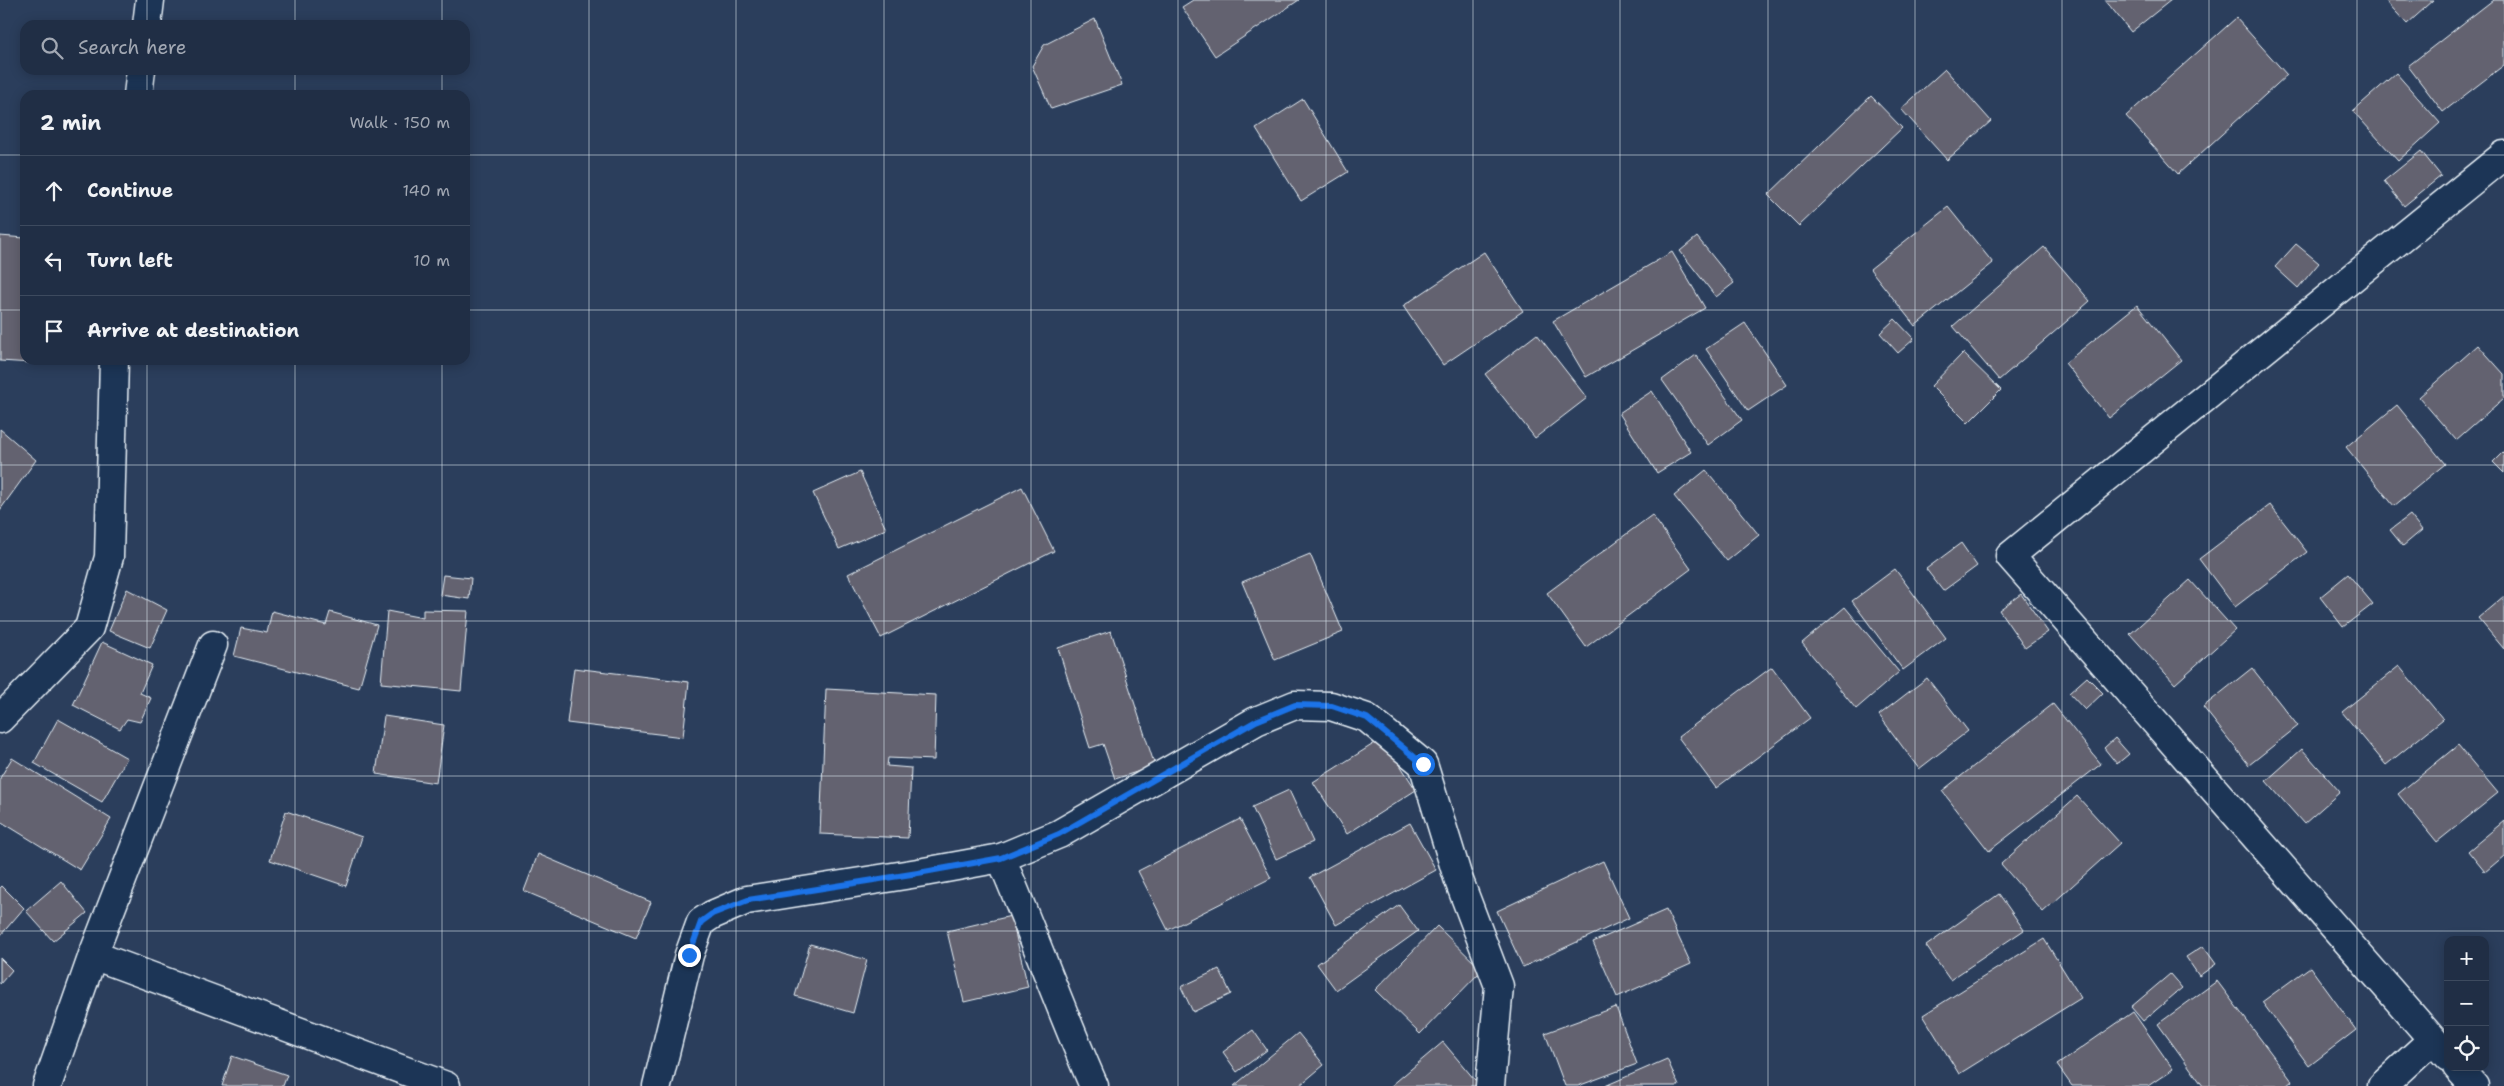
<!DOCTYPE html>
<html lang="en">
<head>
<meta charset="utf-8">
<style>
	:root { --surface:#202e45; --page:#28364c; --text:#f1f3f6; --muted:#a2a8b3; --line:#3d4a5e }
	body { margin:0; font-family:"Shantell Sans",sans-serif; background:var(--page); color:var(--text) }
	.controls { position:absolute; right:15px; bottom:15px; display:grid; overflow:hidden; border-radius:10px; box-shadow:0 2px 12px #0003 }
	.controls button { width:45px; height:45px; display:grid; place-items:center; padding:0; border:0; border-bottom:1px solid var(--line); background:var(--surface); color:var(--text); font:25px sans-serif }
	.stop { position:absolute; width:15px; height:15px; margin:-11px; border:4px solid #1a73e8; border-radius:50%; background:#fff }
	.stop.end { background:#1a73e8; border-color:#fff; box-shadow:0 1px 5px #0008 }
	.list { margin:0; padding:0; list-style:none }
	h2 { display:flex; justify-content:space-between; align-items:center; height:65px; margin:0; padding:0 20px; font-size:21px }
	h2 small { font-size:16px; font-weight:400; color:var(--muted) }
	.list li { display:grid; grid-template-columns:32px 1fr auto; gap:15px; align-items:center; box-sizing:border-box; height:70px; padding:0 20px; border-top:1px solid var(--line) }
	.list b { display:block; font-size:19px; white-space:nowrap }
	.list em { font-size:16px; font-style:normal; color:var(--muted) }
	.icon { flex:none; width:28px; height:28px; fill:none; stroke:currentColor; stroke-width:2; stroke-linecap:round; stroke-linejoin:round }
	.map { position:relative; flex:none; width:2504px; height:1086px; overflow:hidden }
	.search { position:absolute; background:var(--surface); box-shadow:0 2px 12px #0003; left:20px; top:20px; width:450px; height:55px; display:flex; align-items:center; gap:12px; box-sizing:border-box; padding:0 18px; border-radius:15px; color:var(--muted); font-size:19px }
	.panel { position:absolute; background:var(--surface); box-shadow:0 2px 12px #0003; left:20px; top:90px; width:450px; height:275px; border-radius:15px }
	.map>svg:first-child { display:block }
	.building { fill:#64626f; stroke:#e8f1f8 }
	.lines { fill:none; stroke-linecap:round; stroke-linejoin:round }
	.street-casing { stroke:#e8f1f8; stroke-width:31 }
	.street { stroke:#1d3557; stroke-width:28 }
	.route { stroke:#1a73e8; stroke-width:6 }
	.grid { fill:none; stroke:#e8f1f8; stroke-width:1; stroke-opacity:0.55 }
</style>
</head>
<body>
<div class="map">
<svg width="2504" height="1086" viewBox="0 0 2504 1086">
	<rect width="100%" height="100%" fill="#2b3e5c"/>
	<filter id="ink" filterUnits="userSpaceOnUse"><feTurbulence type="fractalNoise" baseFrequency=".02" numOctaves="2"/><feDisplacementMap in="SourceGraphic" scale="10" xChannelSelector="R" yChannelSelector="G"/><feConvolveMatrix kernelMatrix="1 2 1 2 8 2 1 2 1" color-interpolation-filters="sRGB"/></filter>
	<g filter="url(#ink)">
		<g class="building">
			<polygon points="1193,0 1299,0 1215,56 1182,7"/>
			<polygon points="2105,0 2171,0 2131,32"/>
			<polygon points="2385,0 2434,0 2407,24"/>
			<polygon points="2493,0 2504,0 2504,65 2443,112 2408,66"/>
			<polygon points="2236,18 2287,75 2178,174 2126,116"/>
			<polygon points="1095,19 1122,85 1051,109 1032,66 1044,45"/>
			<polygon points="1945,69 1991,121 1947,160 1901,109"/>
			<polygon points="2396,73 2440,123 2398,161 2353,111"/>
			<polygon points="1871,96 1902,128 1799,226 1768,195"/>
			<polygon points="1303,99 1348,172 1301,201 1256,129"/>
			<polygon points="2421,151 2441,176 2404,206 2384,181"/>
			<polygon points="1948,207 1993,263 1915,326 1870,269"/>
			<polygon points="0,236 25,238 25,360 48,360 47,364 0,361"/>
			<polygon points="1697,237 1734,283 1716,297 1680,251"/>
			<polygon points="2296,244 2319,263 2298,288 2275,267"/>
			<polygon points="2044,247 2090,301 1999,380 1953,326"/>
			<polygon points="1484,252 1523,311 1443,365 1403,306"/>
			<polygon points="1672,252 1705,308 1586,377 1553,321"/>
			<polygon points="2137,305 2181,360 2109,418 2065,363"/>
			<polygon points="1895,319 1914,339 1898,353 1880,333"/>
			<polygon points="1745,323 1787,385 1748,411 1706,349"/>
			<polygon points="1537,334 1587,398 1535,438 1485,374"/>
			<polygon points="2478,345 2504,374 2504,398 2456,440 2419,397"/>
			<polygon points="1963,353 2001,390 1968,423 1931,386"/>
			<polygon points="1696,355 1742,420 1708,445 1662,380"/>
			<polygon points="1652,391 1691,452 1657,473 1619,413"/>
			<polygon points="2397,405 2445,464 2394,506 2346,447"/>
			<polygon points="0,429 36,460 0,510"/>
			<polygon points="2504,451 2504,473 2493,462"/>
			<polygon points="1706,470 1759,535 1727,561 1674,496"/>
			<polygon points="860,472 886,529 839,549 813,493"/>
			<polygon points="1022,487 1054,551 881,638 848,574"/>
			<polygon points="2270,505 2307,552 2235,607 2199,559"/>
			<polygon points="1652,515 1691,569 1586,647 1547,593"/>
			<polygon points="2410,515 2422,530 2403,546 2390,530"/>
			<polygon points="1961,543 1977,566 1943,591 1926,569"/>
			<polygon points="1310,554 1343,632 1275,660 1242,582"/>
			<polygon points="1895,569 1946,638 1903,670 1852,601"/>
			<polygon points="2348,574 2373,604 2343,627 2320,597"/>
			<polygon points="443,575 471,578 469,599 440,595"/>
			<polygon points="2190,580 2235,630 2175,684 2130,634"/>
			<polygon points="127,589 167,610 150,648 109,631"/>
			<polygon points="2021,594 2048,632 2025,648 1999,610"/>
			<polygon points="2504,596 2504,649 2478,618"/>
			<polygon points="1845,607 1899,672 1856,709 1802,643"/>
			<polygon points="423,610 468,611 461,691 381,683 387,611 423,618"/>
			<polygon points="272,611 326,625 330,612 377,625 359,688 234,656 241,628 267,633"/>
			<polygon points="1111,631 1155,766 1115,779 1103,744 1090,748 1058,648"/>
			<polygon points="102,642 152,665 140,693 151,698 140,722 127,719 120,729 73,705"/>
			<polygon points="2399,666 2443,719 2386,765 2342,712"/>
			<polygon points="1772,667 1810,718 1716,788 1678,737"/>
			<polygon points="574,668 689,682 683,737 567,723"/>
			<polygon points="2252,668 2298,726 2249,765 2203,707"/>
			<polygon points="2087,677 2103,693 2085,710 2069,693"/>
			<polygon points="1927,678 1968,731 1919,769 1879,715"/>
			<polygon points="826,689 936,695 934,760 888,758 887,766 911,768 908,838 820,834"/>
			<polygon points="2053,704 2101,764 1989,851 1942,791"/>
			<polygon points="384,716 444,725 436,783 376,774"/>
			<polygon points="58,719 127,758 102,802 34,763"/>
			<polygon points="1383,738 1416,790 1347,834 1313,782"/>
			<polygon points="2115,738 2129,754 2117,764 2104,748"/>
			<polygon points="2458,745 2498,793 2437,842 2398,794"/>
			<polygon points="2302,749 2340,792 2304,824 2266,781"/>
			<polygon points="12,758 111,819 80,870 0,821 0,778"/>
			<polygon points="1289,790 1313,842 1276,859 1252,807"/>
			<polygon points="2077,796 2120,843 2043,912 2001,864"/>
			<polygon points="286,811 362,837 346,886 270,860"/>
			<polygon points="1240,819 1271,878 1168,930 1138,871"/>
			<polygon points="2504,821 2504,856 2485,872 2468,851"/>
			<polygon points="1410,823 1436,870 1336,925 1310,877"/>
			<polygon points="538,854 651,902 636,938 524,891"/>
			<polygon points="1603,861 1629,918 1523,967 1497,911"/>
			<polygon points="61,881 87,913 53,941 26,911"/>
			<polygon points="2,886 24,908 0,936 0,888"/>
			<polygon points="1999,894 2024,930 1950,980 1926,946"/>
			<polygon points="1399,905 1418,931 1336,990 1317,964"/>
			<polygon points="1666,910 1691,964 1617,997 1593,942"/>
			<polygon points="1011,916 1028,987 964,1002 947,931"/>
			<polygon points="1437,926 1482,970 1420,1034 1375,990"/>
			<polygon points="2044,939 2081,998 1959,1074 1923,1015"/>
			<polygon points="810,944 867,960 853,1013 795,996"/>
			<polygon points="2203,946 2216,964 2199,976 2186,957"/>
			<polygon points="0,958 12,970 0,984"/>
			<polygon points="2310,967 2356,1030 2309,1066 2262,1002"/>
			<polygon points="1219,969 1231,994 1193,1012 1181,987"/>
			<polygon points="2170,974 2182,988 2143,1021 2131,1007"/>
			<polygon points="2217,981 2292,1081 2286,1086 2203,1086 2158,1024"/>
			<polygon points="1616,1007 1637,1064 1578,1086 1565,1086 1545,1033"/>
			<polygon points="2133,1012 2173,1069 2148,1086 2072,1086 2057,1065"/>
			<polygon points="1253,1030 1267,1050 1237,1072 1223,1052"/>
			<polygon points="1298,1033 1324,1065 1299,1086 1234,1086"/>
			<polygon points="1443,1042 1480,1086 1391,1086"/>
			<polygon points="232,1056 287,1075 283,1086 222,1086"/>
			<polygon points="1667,1059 1679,1086 1605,1086"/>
		</g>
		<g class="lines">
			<g class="street-casing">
				<g id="street">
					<polyline points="147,25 150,0"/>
					<polyline points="138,95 141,70"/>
					<polyline points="0,719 89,628 109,557 114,360"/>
					<path d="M1001,858C1033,933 1061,1011 1094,1086"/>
					<polyline points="93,955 446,1086"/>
					<polyline points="2448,1057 2010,556 2504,155"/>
					<polyline points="2457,1067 2474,1086"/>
					<polyline points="47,1086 93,955 213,645"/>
					<polyline points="657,1086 689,955 701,922 712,915 747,900 924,872 1001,858 1059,834 1256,721 1295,705 1331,706 1367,718 1423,764 1458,878 1499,986 1490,1086"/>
					<polyline points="2382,1086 2432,1040"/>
				</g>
			</g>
			<use href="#street" class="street"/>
		</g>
	</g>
	<g class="lines" filter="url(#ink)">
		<polyline class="route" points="689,955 701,922 712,914 748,900 924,872 1001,858 1059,834 1256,721 1295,705 1332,706 1367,718 1423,764"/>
	</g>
	<path class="grid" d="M147,0V25M295,0V25M442,0V25M589,0V1086M736,0V1086M884,0V1086M1031,0V1086M1178,0V1086M1326,0V1086M1473,0V1086M1620,0V1086M1768,0V1086M1915,0V1086M2062,0V1086M2209,0V1086M2357,0V1086M147,70V95M295,70V95M442,70V95M0,155H25M465,155H2504M0,310H25M465,310H2504M147,360V1086M295,360V1086M442,360V1086M0,465H2504M0,621H2504M0,776H2504M0,931H2504"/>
</svg>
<div class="controls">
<button>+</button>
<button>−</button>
<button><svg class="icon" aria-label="locate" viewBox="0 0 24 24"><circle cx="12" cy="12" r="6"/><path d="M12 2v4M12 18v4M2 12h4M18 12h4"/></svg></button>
</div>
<div class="stop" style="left:1423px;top:764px"></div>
<div class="stop end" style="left:689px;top:955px"></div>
<div class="search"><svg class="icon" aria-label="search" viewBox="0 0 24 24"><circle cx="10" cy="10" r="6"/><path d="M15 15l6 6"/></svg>Search here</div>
<section class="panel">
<h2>2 min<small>Walk · 150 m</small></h2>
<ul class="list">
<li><svg class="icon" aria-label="ahead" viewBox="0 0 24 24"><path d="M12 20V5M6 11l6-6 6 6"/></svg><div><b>Continue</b></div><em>140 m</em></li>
<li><svg class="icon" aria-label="left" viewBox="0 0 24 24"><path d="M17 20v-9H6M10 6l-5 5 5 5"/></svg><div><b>Turn left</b></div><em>10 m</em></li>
<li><svg class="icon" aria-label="arrive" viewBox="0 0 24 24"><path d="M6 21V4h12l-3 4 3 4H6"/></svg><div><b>Arrive at destination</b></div></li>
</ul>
</section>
</div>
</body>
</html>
